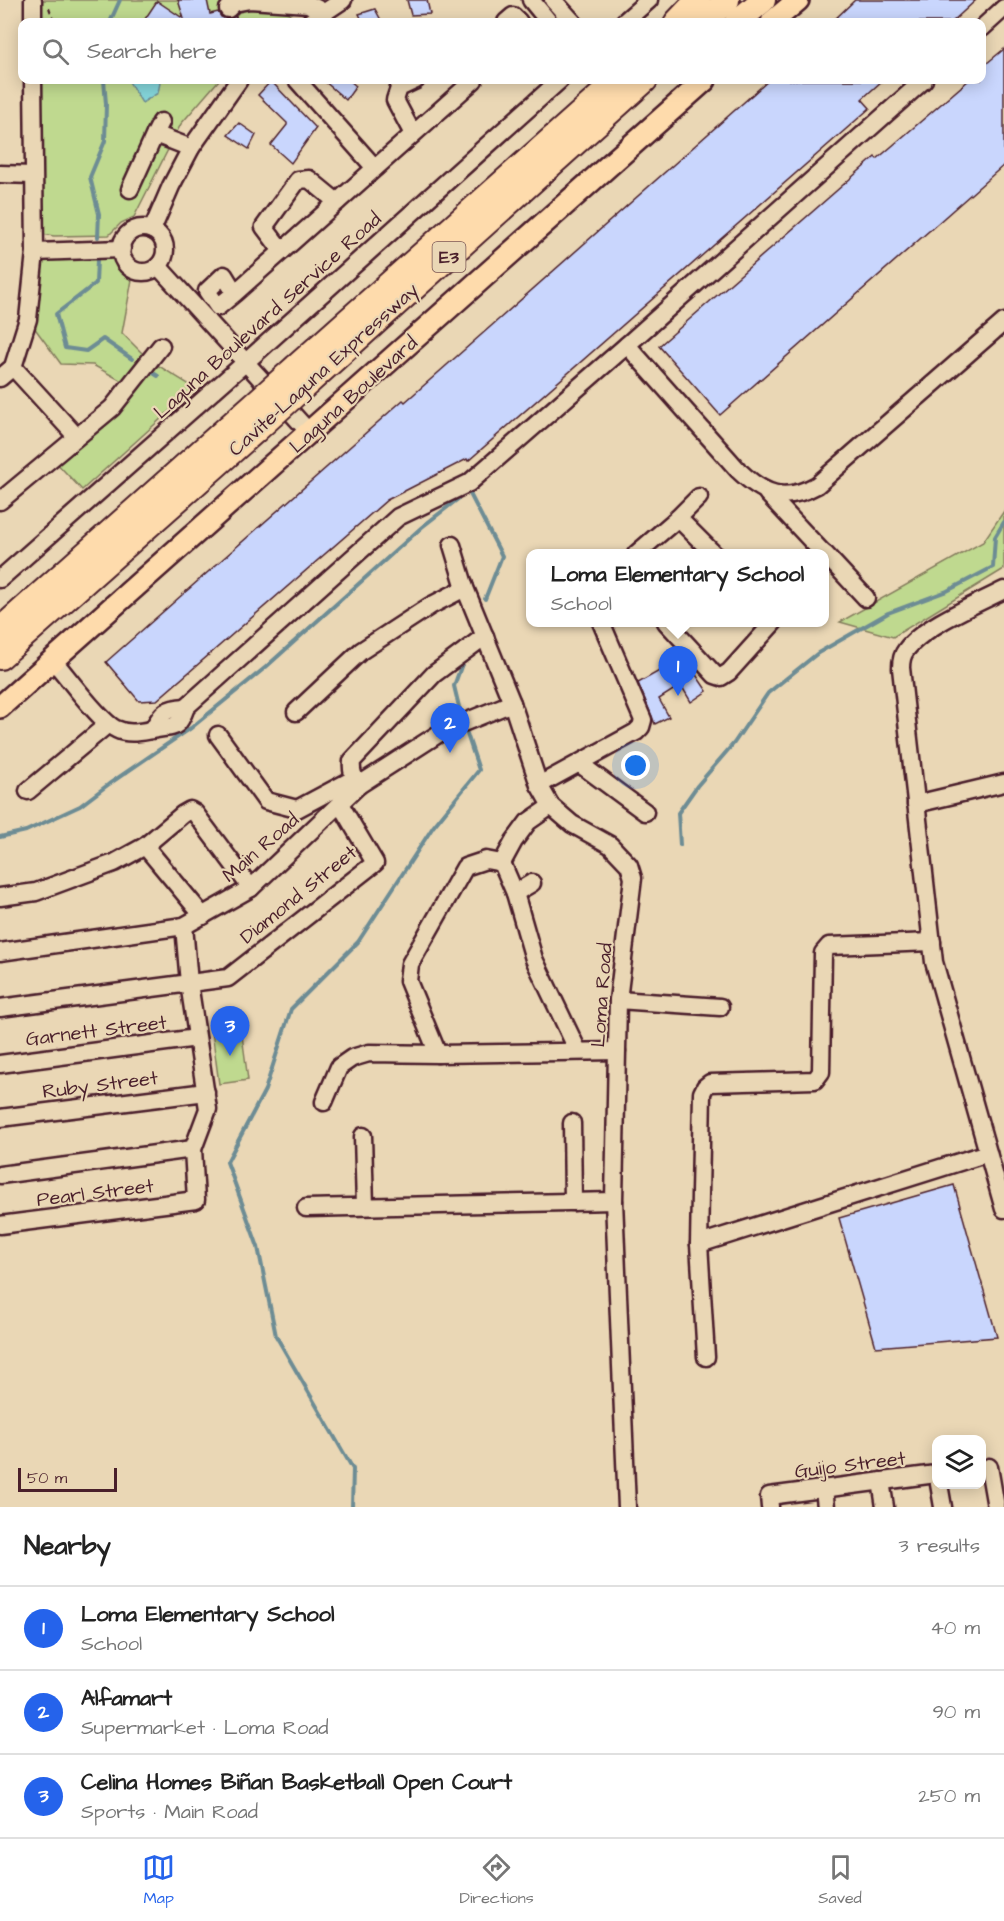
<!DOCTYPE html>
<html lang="en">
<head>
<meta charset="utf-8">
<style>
	:root { --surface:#fff; --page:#f2f2f2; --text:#222; --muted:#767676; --line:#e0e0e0; --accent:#2563eb }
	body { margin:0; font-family:"Architects Daughter",sans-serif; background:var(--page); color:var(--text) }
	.controls { position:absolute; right:18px; bottom:18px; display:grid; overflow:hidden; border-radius:12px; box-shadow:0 3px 15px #0003 }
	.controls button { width:54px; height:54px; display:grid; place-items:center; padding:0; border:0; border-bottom:2px solid var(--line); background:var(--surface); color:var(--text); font:30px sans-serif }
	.scale { position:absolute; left:18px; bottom:15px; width:99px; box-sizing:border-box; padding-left:6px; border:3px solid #4a1f2b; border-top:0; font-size:16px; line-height:21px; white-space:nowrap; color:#4a1f2b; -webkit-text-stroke:4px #ead7b5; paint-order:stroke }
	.you { position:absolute; left:636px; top:766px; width:21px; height:21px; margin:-15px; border:4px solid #fff; border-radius:50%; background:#1a73e8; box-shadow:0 0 0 9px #1a73e833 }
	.badge { display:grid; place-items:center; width:39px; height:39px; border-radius:50%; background:var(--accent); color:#fff; font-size:20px; font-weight:700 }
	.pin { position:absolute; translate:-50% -50px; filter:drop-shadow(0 2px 3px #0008) }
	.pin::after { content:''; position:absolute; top:32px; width:21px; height:18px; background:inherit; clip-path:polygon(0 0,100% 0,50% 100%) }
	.popup { position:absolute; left:526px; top:549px; width:303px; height:78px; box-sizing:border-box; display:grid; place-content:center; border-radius:12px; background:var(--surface); filter:drop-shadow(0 2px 4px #0005); font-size:20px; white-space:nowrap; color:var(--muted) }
	.popup b { font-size:22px; color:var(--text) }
	.popup::after { content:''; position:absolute; left:50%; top:100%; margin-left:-12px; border:12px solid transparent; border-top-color:var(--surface) }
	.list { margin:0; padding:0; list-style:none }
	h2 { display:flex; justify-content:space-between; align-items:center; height:78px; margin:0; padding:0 24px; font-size:26px }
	h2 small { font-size:20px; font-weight:400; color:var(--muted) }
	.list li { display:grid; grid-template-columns:39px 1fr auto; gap:18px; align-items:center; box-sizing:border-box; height:84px; padding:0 24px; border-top:2px solid var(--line) }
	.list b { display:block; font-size:22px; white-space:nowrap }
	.list p { margin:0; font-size:20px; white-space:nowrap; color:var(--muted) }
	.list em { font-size:20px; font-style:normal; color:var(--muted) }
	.icon { flex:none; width:33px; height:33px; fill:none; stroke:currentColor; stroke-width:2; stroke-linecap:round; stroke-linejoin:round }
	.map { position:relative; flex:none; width:1004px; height:1507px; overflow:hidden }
	.search { position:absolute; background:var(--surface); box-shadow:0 3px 15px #0003; left:18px; right:18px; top:18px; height:66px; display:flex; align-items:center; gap:15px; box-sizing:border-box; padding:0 21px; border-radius:12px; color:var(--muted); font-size:22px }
	.sheet { height:330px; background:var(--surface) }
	nav { display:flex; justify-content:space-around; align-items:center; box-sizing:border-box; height:84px; border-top:2px solid var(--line); background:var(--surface); font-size:16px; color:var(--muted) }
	nav a { display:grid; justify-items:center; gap:3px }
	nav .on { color:var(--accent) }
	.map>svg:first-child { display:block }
	.green { fill:#bfd98f; stroke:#847c5d; stroke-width:1.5 }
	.water { fill:#84d5da; stroke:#6d8c94; stroke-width:1.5 }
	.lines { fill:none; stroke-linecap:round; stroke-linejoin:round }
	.stream { stroke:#6d8c94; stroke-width:4 }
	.building { fill:#c9d6fd; stroke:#4a1f2b; stroke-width:1.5 }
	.minor-casing { stroke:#4a1f2b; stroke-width:21 }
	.major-casing { stroke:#4a1f2b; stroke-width:26 }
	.highway-casing { stroke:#4a1f2b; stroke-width:28 }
	.path { stroke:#4a1f2b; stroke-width:2; stroke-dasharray:4.5 4.5; stroke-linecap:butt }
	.minor { stroke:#ead7b5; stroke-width:16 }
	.major { stroke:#fedbac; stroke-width:21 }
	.highway { stroke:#fedbac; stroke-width:24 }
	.highway-bridge-casing { stroke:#4a1f2b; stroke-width:28; stroke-linecap:butt }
	.highway-bridge { stroke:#fedbac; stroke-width:24 }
	.labels { text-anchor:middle; stroke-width:4.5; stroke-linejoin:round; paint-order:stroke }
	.shield { fill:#ead7b5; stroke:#7a5654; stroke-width:1.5 }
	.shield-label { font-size:18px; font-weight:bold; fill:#4a1f2b }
	.street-label { font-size:20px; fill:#4a1f2b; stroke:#ead7b5 }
</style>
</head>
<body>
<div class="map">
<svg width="1004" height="1507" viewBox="0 0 1004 1507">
	<rect width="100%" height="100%" fill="#ead7b5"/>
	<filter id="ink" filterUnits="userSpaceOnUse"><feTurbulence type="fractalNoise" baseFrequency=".0167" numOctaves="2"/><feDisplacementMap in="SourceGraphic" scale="12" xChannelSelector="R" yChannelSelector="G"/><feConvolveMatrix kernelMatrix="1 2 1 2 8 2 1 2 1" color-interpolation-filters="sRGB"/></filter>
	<g filter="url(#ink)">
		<g class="green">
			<polygon points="37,0 312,0 277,22 37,22"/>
			<polygon points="37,80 219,80 181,124 134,217 121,223 109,235 54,236 42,234"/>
			<polygon points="35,252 123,257 127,264 134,269 122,333 149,360 195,388 82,490 51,457 129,385 93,365 61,364 28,319"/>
			<polygon points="1004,511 1004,569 893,637 840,622 983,542"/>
			<polygon points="241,1028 248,1080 219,1084 212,1031"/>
		</g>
		<polygon class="water" points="128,80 158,80 160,83 158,93 142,103"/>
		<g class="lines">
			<g class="stream">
				<polyline points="110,22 120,0"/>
				<polyline points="98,237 99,214 90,177 105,141 106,104 104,80"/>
				<polyline points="97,260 96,283 56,314 65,348 86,351 103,339 132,359"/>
				<polyline points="150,371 158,376"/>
				<polyline points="468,490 502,556 485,599"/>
				<polyline points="461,715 454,686 463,661"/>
				<polyline points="0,837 26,831 80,806 109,784 191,728 266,667 422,527 458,499"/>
				<polyline points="680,845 678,813 697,786 734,743 768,693 818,653 888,613 947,591 993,567 995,537 1004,522"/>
				<polyline points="352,1507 353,1469 276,1336 258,1247 227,1162 265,1090 291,1009 358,942 433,827 479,770 465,728"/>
			</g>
		</g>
		<g class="building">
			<polygon points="178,0 207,0 210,14 218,12 221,17 226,19 231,19 236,16 237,22 143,22 157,1 184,19"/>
			<polygon points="407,0 427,0 430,14 411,15"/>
			<polygon points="855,0 976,0 952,22 832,22"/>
			<polygon points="375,9 382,22 363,22 359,14"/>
			<polygon points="1004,49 1004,165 720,415 659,346 875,157 877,159 969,80 981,80 981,68"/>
			<polygon points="323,80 349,80 356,86 346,100"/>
			<polygon points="769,80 883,80 862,99 870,108 468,461 467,459 387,500 157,700 139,701 106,662 403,400 405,402 498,320"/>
			<polygon points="271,81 316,128 291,163 271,145 287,125 287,123 258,95"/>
			<polygon points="239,123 256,135 249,149 228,135"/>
			<polygon points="684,657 707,691 691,702 681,685 659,699 669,717 655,724 638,683"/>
			<polygon points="954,1185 997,1337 876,1347 839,1218"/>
		</g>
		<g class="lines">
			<g class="minor-casing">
				<g id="minor">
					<polyline points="531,0 549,22"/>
					<polyline points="553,0 573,22"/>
					<polyline points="228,9 234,3 250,0 308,4 324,12"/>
					<polyline points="33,22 33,0"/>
					<polyline points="310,22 343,0"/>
					<polyline points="506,22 513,16 519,22"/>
					<polyline points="624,22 649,0"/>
					<polyline points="982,28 1004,8"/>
					<polyline points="297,80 375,168"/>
					<polyline points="161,122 155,134 191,148"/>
					<polyline points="413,134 395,100 399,88 416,80"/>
					<polyline points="0,174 33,175"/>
					<polyline points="130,189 155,134"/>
					<circle cx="143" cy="250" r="22"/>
					<polyline points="152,230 171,186 191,148 239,80"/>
					<polyline points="282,251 264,227 298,180 309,179 337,202"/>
					<polyline points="35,252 122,249"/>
					<polyline points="158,266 309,432"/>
					<polyline points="235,293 224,275 207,291 218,307 235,293 474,80"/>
					<path d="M627,345L738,470C764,495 784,503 817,485L1004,322"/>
					<polyline points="13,367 76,436"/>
					<polyline points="0,378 13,367 28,319 35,252 33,80"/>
					<polyline points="767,493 824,554"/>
					<polyline points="0,501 112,408 161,346"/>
					<polyline points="678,518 699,497"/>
					<polyline points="452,545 465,588 512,703 539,785 551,806 572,824 610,845 629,865 633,878 618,1000 614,1201 627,1507"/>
					<polyline points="636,554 678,518 714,554"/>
					<polyline points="825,554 866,598"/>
					<polyline points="0,579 246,362 560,80"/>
					<path d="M1004,590C977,604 923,626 906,650C902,655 901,662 901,668L934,962L1004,1209"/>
					<polyline points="666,622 715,675 721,677 729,672 774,622"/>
					<path d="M53,660C66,675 100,722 116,729C128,735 140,732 152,730C174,725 177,732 186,707L398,517L469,483L627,345L924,80"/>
					<polyline points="296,712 361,651 430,606 465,588"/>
					<path d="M153,729C162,712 166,708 186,707"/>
					<polyline points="218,735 266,801 297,809 355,778"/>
					<polyline points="580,764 645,812"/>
					<path d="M359,785C353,777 351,771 352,761L434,674L485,636"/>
					<polyline points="539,785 636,732 641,727 643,720 601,622"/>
					<polyline points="28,791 108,724"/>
					<polyline points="916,804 1004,783"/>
					<polyline points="145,846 203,916"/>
					<polyline points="502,863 514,841 528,822 551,806"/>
					<polyline points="515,893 532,883"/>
					<polyline points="0,897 36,892 114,863 145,846 183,814 190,810 195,813 251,888"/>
					<polyline points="0,952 184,926 251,888 359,785 443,731 512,703"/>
					<polyline points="618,1000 720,1007"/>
					<polyline points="0,1008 228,978 375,863 340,804"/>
					<polyline points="438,1054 408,981 410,964 465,867 486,860 502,863 515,893 534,959 578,1051"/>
					<polyline points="0,1064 197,1038"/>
					<polyline points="324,1102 339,1067 352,1058 369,1053 438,1054 617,1051"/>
					<polyline points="0,1118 206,1092"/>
					<polyline points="572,1123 573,1202"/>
					<polyline points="363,1136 365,1206"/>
					<polyline points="0,1175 193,1149"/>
					<polyline points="306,1208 614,1201"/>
					<polyline points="0,1225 196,1200 193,1149 208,1109 189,983 184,926"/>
					<polyline points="699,1244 988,1153"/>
					<polyline points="706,1357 699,1244 702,1093 705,1087 710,1083 815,1080 821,1072 823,953 829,946 932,942"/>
					<polyline points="989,1467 996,1507"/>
					<polyline points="881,1481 885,1507"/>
					<polyline points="939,1484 943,1507"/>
					<polyline points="824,1489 826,1507"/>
					<polyline points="770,1507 769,1496 936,1474"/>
				</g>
			</g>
			<g class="major-casing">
				<g id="major">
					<polyline points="772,22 798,0"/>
					<polyline points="0,707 705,80"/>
				</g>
			</g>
			<g class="highway-casing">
				<g id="highway">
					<polyline points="677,22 698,0"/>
					<polyline points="704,22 727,0"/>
					<polyline points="737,22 763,0"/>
					<polyline points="296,367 618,80"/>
					<polyline points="309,382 645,80"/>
					<polyline points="0,630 241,416"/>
					<polyline points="0,657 255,431"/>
				</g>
			</g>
			<polyline class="path" points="49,8 54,22"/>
			<use href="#minor" class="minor"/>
			<use href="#major" class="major"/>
			<use href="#highway" class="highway"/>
			<g class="highway-bridge-casing">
				<g id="highway-bridge">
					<polyline points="241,416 296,367"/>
					<polyline points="255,431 309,382"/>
				</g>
			</g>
			<use href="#highway-bridge" class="highway-bridge"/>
		</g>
	</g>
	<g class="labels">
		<rect class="shield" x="432.5" y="242" width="33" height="30" rx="4.5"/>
		<g class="shield-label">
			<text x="449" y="263">E3</text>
		</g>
		<g class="street-label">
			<text transform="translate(267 315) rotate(-42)" y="7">Laguna Boulevard Service Road</text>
			<text transform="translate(323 369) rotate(-42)" y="7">Cavite–Laguna Expressway</text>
			<text transform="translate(353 394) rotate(-42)" y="7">Laguna Boulevard</text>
			<text transform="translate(260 847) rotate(-41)" y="7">Main Road</text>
			<text transform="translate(298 894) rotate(-39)" y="7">Diamond Street</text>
			<text transform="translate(601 995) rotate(-86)" y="7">Loma Road</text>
			<text transform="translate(96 1030) rotate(-7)" y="7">Garnett Street</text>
			<text transform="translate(100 1084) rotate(-7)" y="7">Ruby Street</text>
			<text transform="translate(95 1192) rotate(-7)" y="7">Pearl Street</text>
			<text transform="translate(850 1464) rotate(-7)" y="7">Guijo Street</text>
		</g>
	</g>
</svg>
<div class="controls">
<button><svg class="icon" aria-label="layers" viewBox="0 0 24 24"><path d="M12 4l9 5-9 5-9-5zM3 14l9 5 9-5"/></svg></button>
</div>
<div class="scale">50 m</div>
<div class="you"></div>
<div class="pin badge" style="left:678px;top:696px">1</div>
<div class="popup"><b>Loma Elementary School</b>School</div>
<div class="pin badge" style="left:450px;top:753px">2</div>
<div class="pin badge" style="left:230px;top:1056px">3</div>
<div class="search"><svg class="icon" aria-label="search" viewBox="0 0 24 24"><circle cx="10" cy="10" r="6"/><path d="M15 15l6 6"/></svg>Search here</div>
</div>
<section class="sheet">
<h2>Nearby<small>3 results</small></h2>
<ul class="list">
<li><span class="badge">1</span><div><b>Loma Elementary School</b><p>School</p></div><em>40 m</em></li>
<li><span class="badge">2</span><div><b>Alfamart</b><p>Supermarket · Loma Road</p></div><em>90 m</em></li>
<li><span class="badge">3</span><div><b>Celina Homes Biñan Basketball Open Court</b><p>Sports · Main Road</p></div><em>250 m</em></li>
</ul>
</section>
<nav>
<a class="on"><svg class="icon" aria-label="map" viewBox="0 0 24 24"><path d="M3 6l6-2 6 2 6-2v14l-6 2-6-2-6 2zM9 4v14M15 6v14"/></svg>Map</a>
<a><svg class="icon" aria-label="directions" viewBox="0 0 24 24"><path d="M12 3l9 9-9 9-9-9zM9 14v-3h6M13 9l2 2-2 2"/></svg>Directions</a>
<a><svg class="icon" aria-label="saved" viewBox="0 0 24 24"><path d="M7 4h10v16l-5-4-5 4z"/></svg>Saved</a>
</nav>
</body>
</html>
